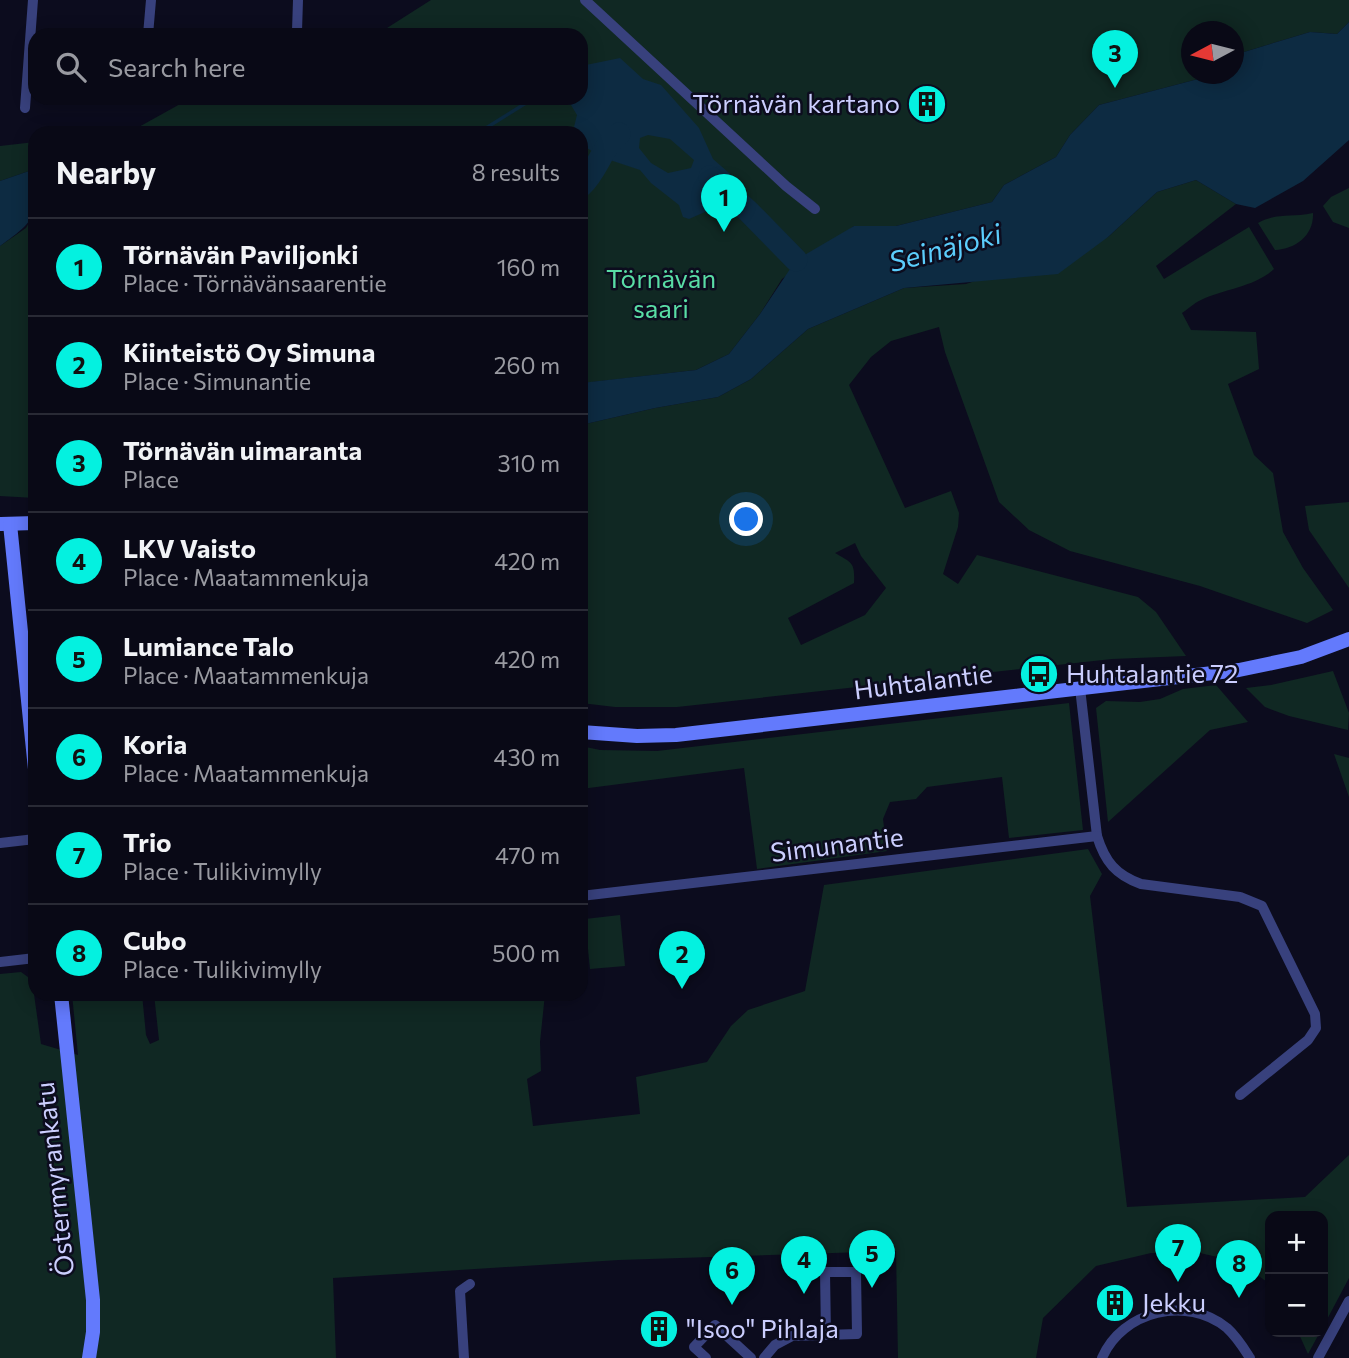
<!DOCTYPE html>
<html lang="en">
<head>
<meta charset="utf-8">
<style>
	:root { --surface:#090916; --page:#12121f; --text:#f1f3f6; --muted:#999aa1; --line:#292a35; --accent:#04f1e0 }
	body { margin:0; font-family:Commissioner,sans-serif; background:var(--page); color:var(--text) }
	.controls { position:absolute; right:21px; bottom:21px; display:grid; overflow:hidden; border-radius:14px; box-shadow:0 4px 18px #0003 }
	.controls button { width:63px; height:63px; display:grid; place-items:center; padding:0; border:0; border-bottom:2px solid var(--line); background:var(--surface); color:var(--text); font:35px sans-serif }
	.compass { position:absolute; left:1181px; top:21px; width:63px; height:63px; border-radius:50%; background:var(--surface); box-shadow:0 4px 18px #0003; rotate:263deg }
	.you { position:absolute; left:747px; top:520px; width:24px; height:24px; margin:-18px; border:5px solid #fff; border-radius:50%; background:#1a73e8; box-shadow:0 0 0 10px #1a73e833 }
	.badge { display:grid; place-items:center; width:46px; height:46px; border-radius:50%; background:var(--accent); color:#111; font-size:23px; font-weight:700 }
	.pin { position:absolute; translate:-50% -58px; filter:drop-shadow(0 2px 4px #0008) }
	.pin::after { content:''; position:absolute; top:37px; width:24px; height:21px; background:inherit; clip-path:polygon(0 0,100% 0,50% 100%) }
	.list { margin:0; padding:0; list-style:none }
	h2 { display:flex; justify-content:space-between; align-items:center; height:91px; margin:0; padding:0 28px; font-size:30px }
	h2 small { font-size:23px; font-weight:400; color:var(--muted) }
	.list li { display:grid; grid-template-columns:46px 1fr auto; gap:21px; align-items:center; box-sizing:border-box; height:98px; padding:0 28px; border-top:2px solid var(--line) }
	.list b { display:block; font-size:26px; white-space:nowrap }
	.list p { margin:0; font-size:23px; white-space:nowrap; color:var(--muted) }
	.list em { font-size:23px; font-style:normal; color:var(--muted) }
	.icon { flex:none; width:38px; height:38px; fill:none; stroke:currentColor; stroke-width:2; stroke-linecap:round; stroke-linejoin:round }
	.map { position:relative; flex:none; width:1349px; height:1358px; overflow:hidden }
	.search { position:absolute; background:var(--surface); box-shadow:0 4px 18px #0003; left:28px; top:28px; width:560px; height:77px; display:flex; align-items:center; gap:18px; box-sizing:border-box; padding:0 24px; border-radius:21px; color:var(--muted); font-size:26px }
	.panel { position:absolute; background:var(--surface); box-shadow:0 4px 18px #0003; left:28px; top:126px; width:560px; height:875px; border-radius:21px }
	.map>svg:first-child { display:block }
	.green { fill:#102823; fill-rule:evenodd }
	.water { fill:#0d2b42; fill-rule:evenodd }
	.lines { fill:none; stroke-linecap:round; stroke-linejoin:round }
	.stream { stroke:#0d2b42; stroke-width:3.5 }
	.river { stroke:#0d2b42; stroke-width:23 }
	.street { stroke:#38417d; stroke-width:10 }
	.secondary { stroke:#637afc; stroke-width:14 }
	.labels { text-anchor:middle; stroke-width:5; stroke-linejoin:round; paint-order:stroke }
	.poi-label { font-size:26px; fill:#cbcefe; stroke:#0c0c1e; text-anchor:start }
	.park-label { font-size:26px; fill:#59dca5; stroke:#0c0c1e }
	.street-label { font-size:26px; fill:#cbcefe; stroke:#0c0c1e }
	.water-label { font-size:28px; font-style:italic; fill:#5bcdfc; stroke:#0c0c1e }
</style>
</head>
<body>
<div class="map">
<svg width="1349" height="1358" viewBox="0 0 1349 1358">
	<rect width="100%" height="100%" fill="#0c0c1e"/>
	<g class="green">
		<polygon points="431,0 1349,0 1349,22 1337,34 1310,32 1234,55 1234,32 1192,32 1192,74 1208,74 1202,78 1099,105 1070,135 1056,157 1004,185 992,202 896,226 854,226 782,279 760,314 729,354 696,370 584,383 581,383 581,133 97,133 137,128 191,98 581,98 581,35 376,35"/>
		<polygon points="35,142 35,169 0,181 0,146"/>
		<path d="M1196,180L1236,204L1156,266L1164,279L1249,227L1274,269C1255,287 1224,289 1201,300C1194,303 1188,309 1182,313L1191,330L1256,332L1259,369L1228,384L1254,455L1273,473L1283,532L1303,568L1333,610L1307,623L1200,586L1070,551L1029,530L999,502L945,352L939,327L891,341L871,357L849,385L905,508L951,491L959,513L958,527L943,574L958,584L977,555L1138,597L1156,612L1186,656L1112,659L677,707H615L581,703V425L655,408L718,397L751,379L808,329L904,288L966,284L1108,237L1157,192ZM855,543L861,556L886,588L865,615L801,645L788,618L854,583C855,562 852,563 835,553Z"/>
		<polygon points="1349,188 1349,228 1333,222 1323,206 1331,197"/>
		<polygon points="35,212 35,498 0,496 0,246 26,228"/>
		<path d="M1313,213C1314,235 1296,249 1275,250L1258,223C1279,212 1290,218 1313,213Z"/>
		<polygon points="1349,502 1349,588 1309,530 1305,506"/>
		<polygon points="35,546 35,623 30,563"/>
		<polygon points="1333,671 1349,713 1348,730 1289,716 1265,707 1246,688 1271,685"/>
		<polygon points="1216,685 1248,722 1210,730 1108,822 1096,708 1106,701 1140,702 1160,699 1183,689"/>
		<polygon points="1069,703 1083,830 1009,838 1002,777 927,787 916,799 890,802 883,819 887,851 757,869 744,768 581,789 581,746 600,750 657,751"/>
		<polygon points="1334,754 1349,758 1349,797"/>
		<polygon points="1088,849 1102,874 1090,896 1127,1207 1305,1197 1349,1155 1349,1278 1323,1327 1323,1216 1270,1216 1270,1284 1239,1262 1200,1253 1151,1253 1096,1266 1043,1318 1036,1358 898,1358 896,1251 619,1260 333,1278 336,1358 0,1358 0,974 21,972 32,980 41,1044 78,1055 72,994 142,994 146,1035 150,1044 159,1040 154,994 545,994 540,1042 541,1071 527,1079 533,1126 640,1114 636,1077 707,1062 731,1026 748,1010 805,991 824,885"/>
		<polygon points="620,915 625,966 590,969 585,919"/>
		<polygon points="1298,1332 1320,1332 1308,1354"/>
	</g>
	<g class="water">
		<polygon points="1349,22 1349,140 1303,181 1255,208 1236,204 1196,180 1157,192 1108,237 1058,274 904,288 808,329 751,379 718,397 655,408 581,425 581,383 696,370 729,354 760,314 796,260 854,226 896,226 992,202 1004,185 1056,157 1070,135 1099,105 1202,78 1208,74 1234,74 1234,55 1310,32 1337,34"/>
		<path d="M620,58L643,79L661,85L699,128L713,159L737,180L733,197L723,204L689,219L683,217L679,205L651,183L640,170L601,157L587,148L581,138V133H578L574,127L577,115L571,105L561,104L559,98H581V66ZM648,135L670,139L694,160L691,168L668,173L651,163L639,148L640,138Z"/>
		<path d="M35,169C35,216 40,218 0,246V181Z"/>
	</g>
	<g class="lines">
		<polyline class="stream" points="478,133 534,98"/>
		<g class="river">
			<polyline points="710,177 748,211 796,260"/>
			<path d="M581,186C598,170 601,148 619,134"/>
		</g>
		<g class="street">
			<polyline points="585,0 786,186 815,209"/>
			<polyline points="297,31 298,0"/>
			<polyline points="148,35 151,0"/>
			<polyline points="25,108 33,0"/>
			<path d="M1080,688L1097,836C1105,862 1116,875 1141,884L1240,897L1262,906L1315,1014L1316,1028L1308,1040L1240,1095"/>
			<polyline points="0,843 35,839"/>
			<polyline points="581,896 1097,836"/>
			<polyline points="0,962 35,958"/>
			<polyline points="464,1358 460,1291 470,1284"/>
			<polyline points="706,1358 694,1347 715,1325 751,1358"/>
			<polyline points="764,1358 775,1345 792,1336 857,1334 856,1272 825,1272 826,1335"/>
			<path d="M1102,1358C1122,1311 1187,1295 1227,1328C1237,1337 1243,1347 1250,1358"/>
			<polyline points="1318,1358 1349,1301"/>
		</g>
		<g class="secondary">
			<polyline points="1,524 35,523"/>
			<polyline points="10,524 35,769"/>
			<polyline points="581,732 637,736 676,735 1239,670 1301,657 1349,639"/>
			<polyline points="61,994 93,1300 93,1332 89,1358"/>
		</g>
	</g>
	<defs>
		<g id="building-disc" transform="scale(2.0125)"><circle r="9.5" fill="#04f1e0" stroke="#0c0c1e"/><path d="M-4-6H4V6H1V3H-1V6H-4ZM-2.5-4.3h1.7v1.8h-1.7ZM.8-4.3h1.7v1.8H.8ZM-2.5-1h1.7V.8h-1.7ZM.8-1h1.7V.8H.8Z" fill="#111"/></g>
		<g id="bus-disc" transform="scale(2.0125)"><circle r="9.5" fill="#04f1e0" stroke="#0c0c1e"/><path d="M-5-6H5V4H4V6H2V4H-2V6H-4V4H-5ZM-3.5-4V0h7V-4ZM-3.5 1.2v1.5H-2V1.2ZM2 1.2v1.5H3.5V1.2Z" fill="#111"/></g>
	</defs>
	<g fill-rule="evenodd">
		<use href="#building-disc" x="927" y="104"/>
		<use href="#bus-disc" x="1039" y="674"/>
		<use href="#building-disc" x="1115" y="1303"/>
		<use href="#building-disc" x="659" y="1329"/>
	</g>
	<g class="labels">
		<g class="poi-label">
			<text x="900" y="113" text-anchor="end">Törnävän kartano</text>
			<text x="1066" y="683">Huhtalantie 72</text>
			<text x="1142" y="1312">Jekku</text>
			<text x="686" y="1338">"Isoo" Pihlaja</text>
		</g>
		<g class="park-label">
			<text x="661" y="288">Törnävän<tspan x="661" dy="30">saari</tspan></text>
		</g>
		<g class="street-label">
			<text transform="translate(923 682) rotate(-7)" y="9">Huhtalantie</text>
			<text transform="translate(837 845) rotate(-7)" y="9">Simunantie</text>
			<text transform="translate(55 1179) rotate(-96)" y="9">Östermyrankatu</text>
		</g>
		<g class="water-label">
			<text transform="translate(945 248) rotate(-15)" y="10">Seinäjoki</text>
		</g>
	</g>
</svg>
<div class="controls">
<button>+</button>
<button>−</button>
</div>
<svg class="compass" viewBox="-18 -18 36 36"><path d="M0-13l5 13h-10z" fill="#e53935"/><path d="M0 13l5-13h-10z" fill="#999aa1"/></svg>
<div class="you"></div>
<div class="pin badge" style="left:724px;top:232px">1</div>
<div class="pin badge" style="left:682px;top:989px">2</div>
<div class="pin badge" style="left:1115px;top:88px">3</div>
<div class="pin badge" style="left:804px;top:1294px">4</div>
<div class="pin badge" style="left:872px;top:1288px">5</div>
<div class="pin badge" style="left:732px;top:1305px">6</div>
<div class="pin badge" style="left:1178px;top:1282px">7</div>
<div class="pin badge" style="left:1239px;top:1298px">8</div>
<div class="search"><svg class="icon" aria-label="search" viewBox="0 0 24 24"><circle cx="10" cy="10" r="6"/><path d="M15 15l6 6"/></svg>Search here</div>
<section class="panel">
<h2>Nearby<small>8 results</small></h2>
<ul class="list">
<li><span class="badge">1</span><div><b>Törnävän Paviljonki</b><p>Place · Törnävänsaarentie</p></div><em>160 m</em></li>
<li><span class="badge">2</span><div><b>Kiinteistö Oy Simuna</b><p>Place · Simunantie</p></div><em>260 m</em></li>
<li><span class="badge">3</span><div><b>Törnävän uimaranta</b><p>Place</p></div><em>310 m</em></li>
<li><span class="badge">4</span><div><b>LKV Vaisto</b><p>Place · Maatammenkuja</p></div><em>420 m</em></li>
<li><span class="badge">5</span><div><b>Lumiance Talo</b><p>Place · Maatammenkuja</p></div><em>420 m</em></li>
<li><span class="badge">6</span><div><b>Koria</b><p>Place · Maatammenkuja</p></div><em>430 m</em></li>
<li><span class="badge">7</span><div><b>Trio</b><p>Place · Tulikivimylly</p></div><em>470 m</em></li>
<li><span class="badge">8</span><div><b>Cubo</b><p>Place · Tulikivimylly</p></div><em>500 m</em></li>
</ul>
</section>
</div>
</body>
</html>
